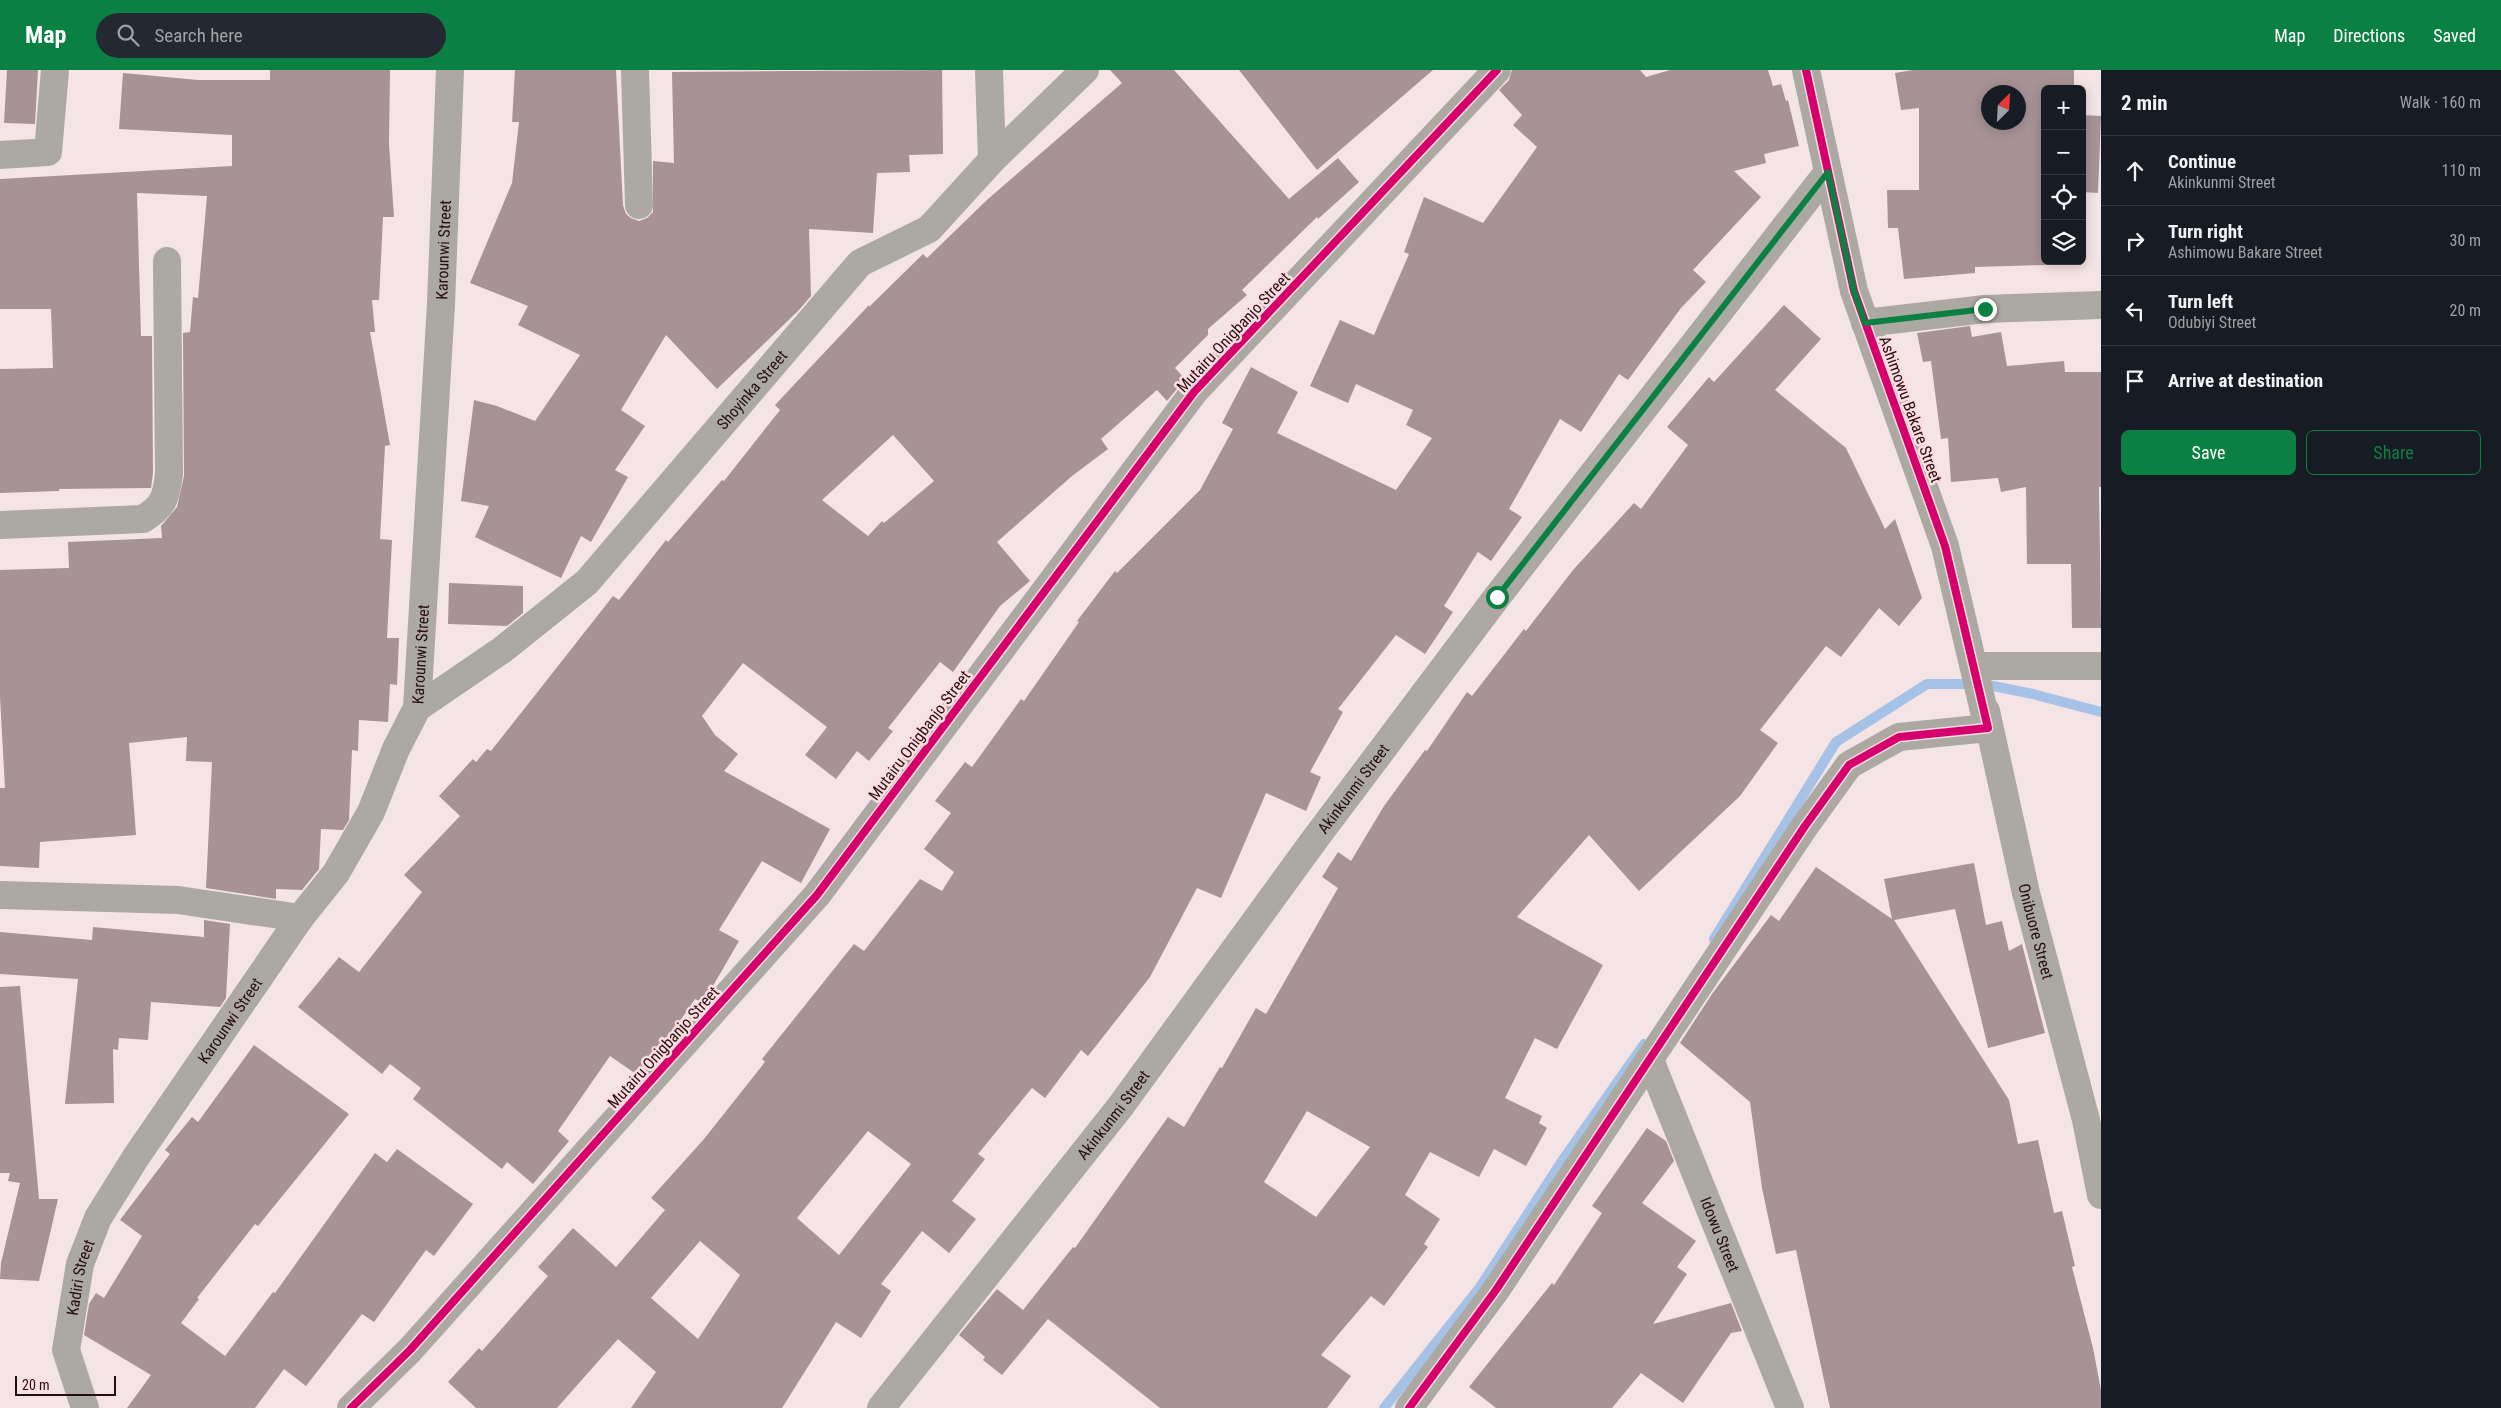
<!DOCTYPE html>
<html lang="en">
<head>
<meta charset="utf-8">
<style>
	:root { --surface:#171b24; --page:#242831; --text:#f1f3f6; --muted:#9ea1a6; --line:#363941; --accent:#0b8043 }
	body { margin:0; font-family:"Roboto Condensed",sans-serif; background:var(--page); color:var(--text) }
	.controls { position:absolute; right:15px; top:15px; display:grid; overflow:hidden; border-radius:8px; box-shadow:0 2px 12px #0003 }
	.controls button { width:45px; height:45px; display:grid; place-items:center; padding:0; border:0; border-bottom:1px solid var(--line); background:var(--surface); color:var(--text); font:25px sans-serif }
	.compass { position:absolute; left:1981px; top:15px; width:45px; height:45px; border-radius:50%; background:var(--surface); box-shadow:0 2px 12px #0003; rotate:24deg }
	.scale { position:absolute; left:15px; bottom:12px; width:101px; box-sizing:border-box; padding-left:5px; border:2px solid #270d11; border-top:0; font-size:14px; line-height:18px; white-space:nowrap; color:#270d11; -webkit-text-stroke:4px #fcdde0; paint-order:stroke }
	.stop { position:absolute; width:15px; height:15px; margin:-11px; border:4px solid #0b8043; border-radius:50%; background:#fff }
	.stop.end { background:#0b8043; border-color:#fff; box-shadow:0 1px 5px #0008 }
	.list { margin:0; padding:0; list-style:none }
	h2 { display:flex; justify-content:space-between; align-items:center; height:65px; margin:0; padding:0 20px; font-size:21px }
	h2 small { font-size:16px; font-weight:400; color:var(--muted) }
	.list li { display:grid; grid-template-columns:32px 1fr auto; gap:15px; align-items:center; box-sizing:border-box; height:70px; padding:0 20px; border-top:1px solid var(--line) }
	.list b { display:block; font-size:19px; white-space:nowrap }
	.list p { margin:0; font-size:16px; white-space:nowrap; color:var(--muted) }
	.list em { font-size:16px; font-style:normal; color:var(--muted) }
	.actions { display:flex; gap:10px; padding:15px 20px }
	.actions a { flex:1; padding:11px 0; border:1px solid var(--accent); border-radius:8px; text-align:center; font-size:18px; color:var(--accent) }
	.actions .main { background:var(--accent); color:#fff }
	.icon { flex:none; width:28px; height:28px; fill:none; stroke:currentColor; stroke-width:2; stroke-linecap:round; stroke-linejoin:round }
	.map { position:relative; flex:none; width:2101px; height:1338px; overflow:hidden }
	header { display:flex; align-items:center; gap:30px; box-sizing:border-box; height:70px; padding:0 25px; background:var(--accent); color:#fff }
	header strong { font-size:24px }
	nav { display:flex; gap:28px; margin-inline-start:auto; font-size:18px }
	.search { width:350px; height:45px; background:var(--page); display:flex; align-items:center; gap:12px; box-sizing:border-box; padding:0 18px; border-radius:28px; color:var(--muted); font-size:19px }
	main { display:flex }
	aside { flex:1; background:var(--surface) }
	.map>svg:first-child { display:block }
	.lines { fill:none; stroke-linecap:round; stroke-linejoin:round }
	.stream { stroke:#a7c2e7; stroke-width:10 }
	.building { fill:#a79396; fill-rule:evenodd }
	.minor { stroke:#aba9a2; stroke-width:28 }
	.cycleway-casing { stroke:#fcdde0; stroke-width:11 }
	.cycleway { stroke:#d6006c; stroke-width:8 }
	.route { stroke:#0b8043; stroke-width:6 }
	.labels { text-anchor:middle; stroke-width:5; stroke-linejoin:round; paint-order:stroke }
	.street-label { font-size:16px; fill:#270d11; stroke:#fcdde0 }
</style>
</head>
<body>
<header>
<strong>Map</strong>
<div class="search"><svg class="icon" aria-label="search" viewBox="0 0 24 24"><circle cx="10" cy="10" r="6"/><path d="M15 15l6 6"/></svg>Search here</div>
<nav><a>Map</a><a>Directions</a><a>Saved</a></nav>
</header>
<main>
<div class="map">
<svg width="2101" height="1338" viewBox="0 0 2101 1338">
	<rect width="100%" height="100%" fill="#f5e4e6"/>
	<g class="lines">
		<g class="stream">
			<polyline points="1714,869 1836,672 1927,614 1983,614 2033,624 2101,642"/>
			<polyline points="1384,1338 1480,1217 1564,1088 1644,974"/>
		</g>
	</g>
	<g class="building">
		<polygon points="7,0 38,0 35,54 4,53"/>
		<polygon points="270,0 390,0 389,74 394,147 383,147 379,230 372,230 375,262 370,262 390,375 385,376 380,469 392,470 387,568 399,568 397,615 390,614 388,652 359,650 358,681 352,680 349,750 343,760 321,759 319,799 302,820 276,819 276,829 206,818 212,692 186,691 187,667 129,673 136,765 40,772 39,798 0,796 0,718 5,718 0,627 0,500 69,498 68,472 162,468 161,456 177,437 184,406 183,263 190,262 193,227 198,228 207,126 137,123 141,266 152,266 153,403 151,418 59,419 59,421 0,423 0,299 53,298 51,239 0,239 0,109 232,96 232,65 119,59 123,3 198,10 270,10"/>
		<polygon points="515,0 616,0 623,135 626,144 631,148 639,151 647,148 653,142 653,91 674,93 672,2 942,0 943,84 909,85 910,102 877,103 873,163 809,159 811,226 799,240 717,319 666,265 621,340 645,356 615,400 628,407 591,472 581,466 561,508 475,467 489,436 461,431 474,330 497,336 535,351 580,285 518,255 528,236 470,213 512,113 519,52 512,52"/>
		<path d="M1110,0H1174L1289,129L1338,88L1359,112L1318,149L1317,147L1242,220L1247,225L1208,259V265L1175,298L1185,309L1167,331L1157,320L1101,369L1108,379L1072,406L997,472L1030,511L1000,536L953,602L940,592L888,658L893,661L869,691L857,681L836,709L805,685L827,657L743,593L702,646L715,665L738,684L724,701L830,759L801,813L762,791L719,860L739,871L710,921L701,932L695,929L667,970L636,1004L610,986L558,1061L569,1071L533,1114L507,1092L502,1099L413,1029L421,1018L390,994L382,1004L298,937L339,887L359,902L422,822L404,805L460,746L439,726L473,689L476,692L487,679L491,681L613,526L619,530L666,470L668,472L722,410L724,411L780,340L775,335L869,235V237L923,184L927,188L988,129L1122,13ZM893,365L934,411L884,453L882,451L868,466L822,430Z"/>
		<polygon points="1239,0 1433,0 1317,100"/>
		<path d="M1512,0H1640L1646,7L1670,0H1768L1773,16L1781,14L1786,31L1788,30L1799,76L1764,84L1766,93L1734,101L1761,127L1693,200L1706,212L1681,238L1628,310L1619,304L1581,362L1560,349L1509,439L1522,447L1491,491L1478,482L1444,536L1453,542L1425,584L1396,565L1338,639L1343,642L1310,702L1321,707L1306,741L1266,723L1221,828L1197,818L1150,907L1088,986L1081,980L1045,1028L1032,1018L978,1084L985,1089L952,1131L976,1149L949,1183L922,1161L881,1214L891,1221L861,1268L836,1252L782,1338H631L656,1302L618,1269L557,1338H476L448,1312L479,1278L482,1281L548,1206L538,1197L573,1158L616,1197L665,1140L651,1128L704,1069L765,992L762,989L854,874L864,881L920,809L942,821L954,802L924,779L951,743L935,731L965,692L972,697L1021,629L1024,631L1079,552L1077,551L1115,501L1117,503L1200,420L1233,359L1222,353L1251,297L1298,322L1277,363L1396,420L1432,368L1406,355L1413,340L1356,314L1348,333L1310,316L1340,250L1374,265L1409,184L1404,182L1424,127L1483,153L1537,77L1513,55L1522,45L1499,20L1509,10ZM868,1061L911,1094L839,1185L797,1148ZM700,1171L740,1205L698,1269L651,1228Z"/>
		<path d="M1913,0H2074V19H2045V195L1975,197V203L1904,209L1898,158H1888L1887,120H1919V38L1901,40L1895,3ZM1988,22H2018V52H1988Z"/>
		<polygon points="2082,45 2101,46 2098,123 2082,122"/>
		<path d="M1784,235L1821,269L1775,320L1846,378L1885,459L1895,449L1922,528L1899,556L1879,538L1841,587L1826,576L1760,660L1778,673L1740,726L1639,821L1589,765L1517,847L1603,895L1557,979L1535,968L1505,1028L1542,1046L1539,1053L1547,1058L1526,1096L1494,1079L1479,1107L1430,1082L1405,1125L1440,1149L1424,1174L1428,1177L1384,1236L1371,1226L1321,1285L1351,1306L1327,1338H1160L1048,1249L1002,1305L983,1290L985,1287L959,1265L997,1219L1023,1240L1073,1177L1075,1178L1168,1047L1184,1057L1220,997L1222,998L1256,938L1266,944L1338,818L1322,807L1338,782L1351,791L1384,736L1425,680L1427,681L1467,622L1472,626L1524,559L1526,561L1573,500L1634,433L1641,439L1688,375L1667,357L1709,307L1714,312ZM1307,1041L1370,1077L1316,1147L1264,1112Z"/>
		<polygon points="1970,256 1972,267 2001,262 2007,296 2064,291 2065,302 2101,302 2101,417 2099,417 2101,558 2072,558 2071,494 2027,494 2026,417 2001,422 1998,408 1951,412 1948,368 1941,369 1931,291 1923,292 1917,263"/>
		<polygon points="449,513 523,516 523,543 507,556 448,554"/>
		<polygon points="1974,793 1986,855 2002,851 2009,881 2022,874 2045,963 1988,978 1955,839 1894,850 2009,1030 2018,1074 2038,1070 2054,1143 2062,1141 2075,1196 2072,1197 2093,1278 2101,1320 2101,1338 1830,1338 1796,1180 1776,1184 1762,1118 1750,1032 1680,973 1712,924 1771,845 1779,851 1816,797 1892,849 1884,809"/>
		<polygon points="204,850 230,854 226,928 220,937 151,932 148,970 119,968 118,980 113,979 114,1033 65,1034 78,909 0,904 0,862 92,870 93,857 204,867"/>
		<polygon points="20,916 39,1129 58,1129 39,1211 0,1209 1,1193 20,1113 8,1111 10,1103 0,1103 0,917"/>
		<polygon points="254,975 349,1044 258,1156 255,1154 197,1228 199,1229 181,1253 225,1286 273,1222 275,1223 375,1083 387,1092 397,1079 473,1134 434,1186 426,1180 374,1252 362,1244 306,1316 284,1299 255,1338 127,1338 151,1305 84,1265 89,1234 96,1223 104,1228 142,1166 120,1150 170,1084 165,1080 192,1047 198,1052"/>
		<polygon points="1647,1058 1666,1071 1674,1091 1642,1133 1696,1171 1677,1197 1687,1204 1653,1254 1731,1233 1742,1261 1731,1263 1683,1333 1641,1303 1612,1338 1496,1338 1469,1317 1552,1213 1554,1215 1602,1143 1592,1136"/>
	</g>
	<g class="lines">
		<g class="minor">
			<polyline points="635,0 639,135"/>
			<polyline points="989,0 992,90"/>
			<polyline points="0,85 48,82 55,0"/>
			<polyline points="1865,253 1985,239 2101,235"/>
			<path d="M0,455L143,449C164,436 166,428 169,404L167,191"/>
			<polyline points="1975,596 2101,596"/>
			<path id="s1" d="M417,638L502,580L587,512L860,193L929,159L992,90L1085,0"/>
			<path id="s2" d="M1986,641L2026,823L2086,1050L2101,1125"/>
			<polyline points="0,825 178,830 300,848"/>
			<path id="s3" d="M1650,990L1790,1338"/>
			<path id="s4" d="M85,1338L66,1280L80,1194L98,1148L136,1087L300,848L336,803L371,742L396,679L417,638L441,234L450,0"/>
			<polyline points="351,1338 410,1280 817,825 1194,322 1497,0"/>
			<path id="s5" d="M881,1338L1120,1037L1315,769L1497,527L1828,102"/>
			<polyline points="1409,1338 1496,1220 1805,756 1849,695 1899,667 1988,658 1945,476 1854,221 1806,0"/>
		</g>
		<g class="cycleway-casing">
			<g id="cycleway">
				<polyline points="351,1338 410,1280 817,825 1194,322 1497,0"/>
				<polyline points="1409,1338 1496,1220 1805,756 1849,695 1899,667 1988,658 1945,476 1854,221 1806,0"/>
			</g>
		</g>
		<use href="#cycleway" class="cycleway"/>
	</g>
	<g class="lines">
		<polyline class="route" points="1497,527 1828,102 1854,221 1865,253 1985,239"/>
	</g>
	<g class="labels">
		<g class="street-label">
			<text dy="6" stroke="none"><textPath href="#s4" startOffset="1260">Karounwi Street</textPath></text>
			<text transform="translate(1233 262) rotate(-47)" y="6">Mutairu Onigbanjo Street</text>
			<text dy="6" stroke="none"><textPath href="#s1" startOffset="465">Shoyinka Street</textPath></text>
			<text transform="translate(1911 339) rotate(70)" y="6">Ashimowu Bakare Street</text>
			<text dy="6" stroke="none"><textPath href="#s4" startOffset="855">Karounwi Street</textPath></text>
			<text transform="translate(919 665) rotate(-53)" y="6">Mutairu Onigbanjo Street</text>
			<text dy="6" stroke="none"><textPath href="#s5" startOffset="779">Akinkunmi Street</textPath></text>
			<text dy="6" stroke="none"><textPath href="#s2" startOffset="226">Onibuore Street</textPath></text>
			<text dy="6" stroke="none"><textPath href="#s4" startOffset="435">Karounwi Street</textPath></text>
			<text transform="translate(663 977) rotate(-48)" y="6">Mutairu Onigbanjo Street</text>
			<text dy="6" stroke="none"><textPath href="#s5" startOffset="374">Akinkunmi Street</textPath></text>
			<text dy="6" stroke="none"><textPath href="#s3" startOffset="188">Idowu Street</textPath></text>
			<text dy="6" stroke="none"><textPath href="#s4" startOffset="135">Kadiri Street</textPath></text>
		</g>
	</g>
</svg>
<div class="controls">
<button>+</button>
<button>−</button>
<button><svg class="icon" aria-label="locate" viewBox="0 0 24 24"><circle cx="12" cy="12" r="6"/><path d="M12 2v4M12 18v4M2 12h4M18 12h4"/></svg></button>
<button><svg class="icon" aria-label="layers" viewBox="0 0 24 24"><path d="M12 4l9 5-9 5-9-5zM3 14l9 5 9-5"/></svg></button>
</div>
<svg class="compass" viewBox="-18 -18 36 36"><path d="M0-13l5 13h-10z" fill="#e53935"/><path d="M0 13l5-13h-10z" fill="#9ea1a6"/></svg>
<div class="scale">20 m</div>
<div class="stop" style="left:1497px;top:527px"></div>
<div class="stop end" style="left:1985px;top:239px"></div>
</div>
<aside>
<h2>2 min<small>Walk · 160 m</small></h2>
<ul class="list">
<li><svg class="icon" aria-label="ahead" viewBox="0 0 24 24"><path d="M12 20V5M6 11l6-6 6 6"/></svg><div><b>Continue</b><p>Akinkunmi Street</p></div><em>110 m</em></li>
<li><svg class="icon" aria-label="right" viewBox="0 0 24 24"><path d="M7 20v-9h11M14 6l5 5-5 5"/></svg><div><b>Turn right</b><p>Ashimowu Bakare Street</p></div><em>30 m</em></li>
<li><svg class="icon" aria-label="left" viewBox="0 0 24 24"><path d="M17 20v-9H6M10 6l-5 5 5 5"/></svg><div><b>Turn left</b><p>Odubiyi Street</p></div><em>20 m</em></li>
<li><svg class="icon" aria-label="arrive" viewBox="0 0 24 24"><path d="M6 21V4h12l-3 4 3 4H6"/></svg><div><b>Arrive at destination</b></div></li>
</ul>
<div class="actions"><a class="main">Save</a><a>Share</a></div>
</aside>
</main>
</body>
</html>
